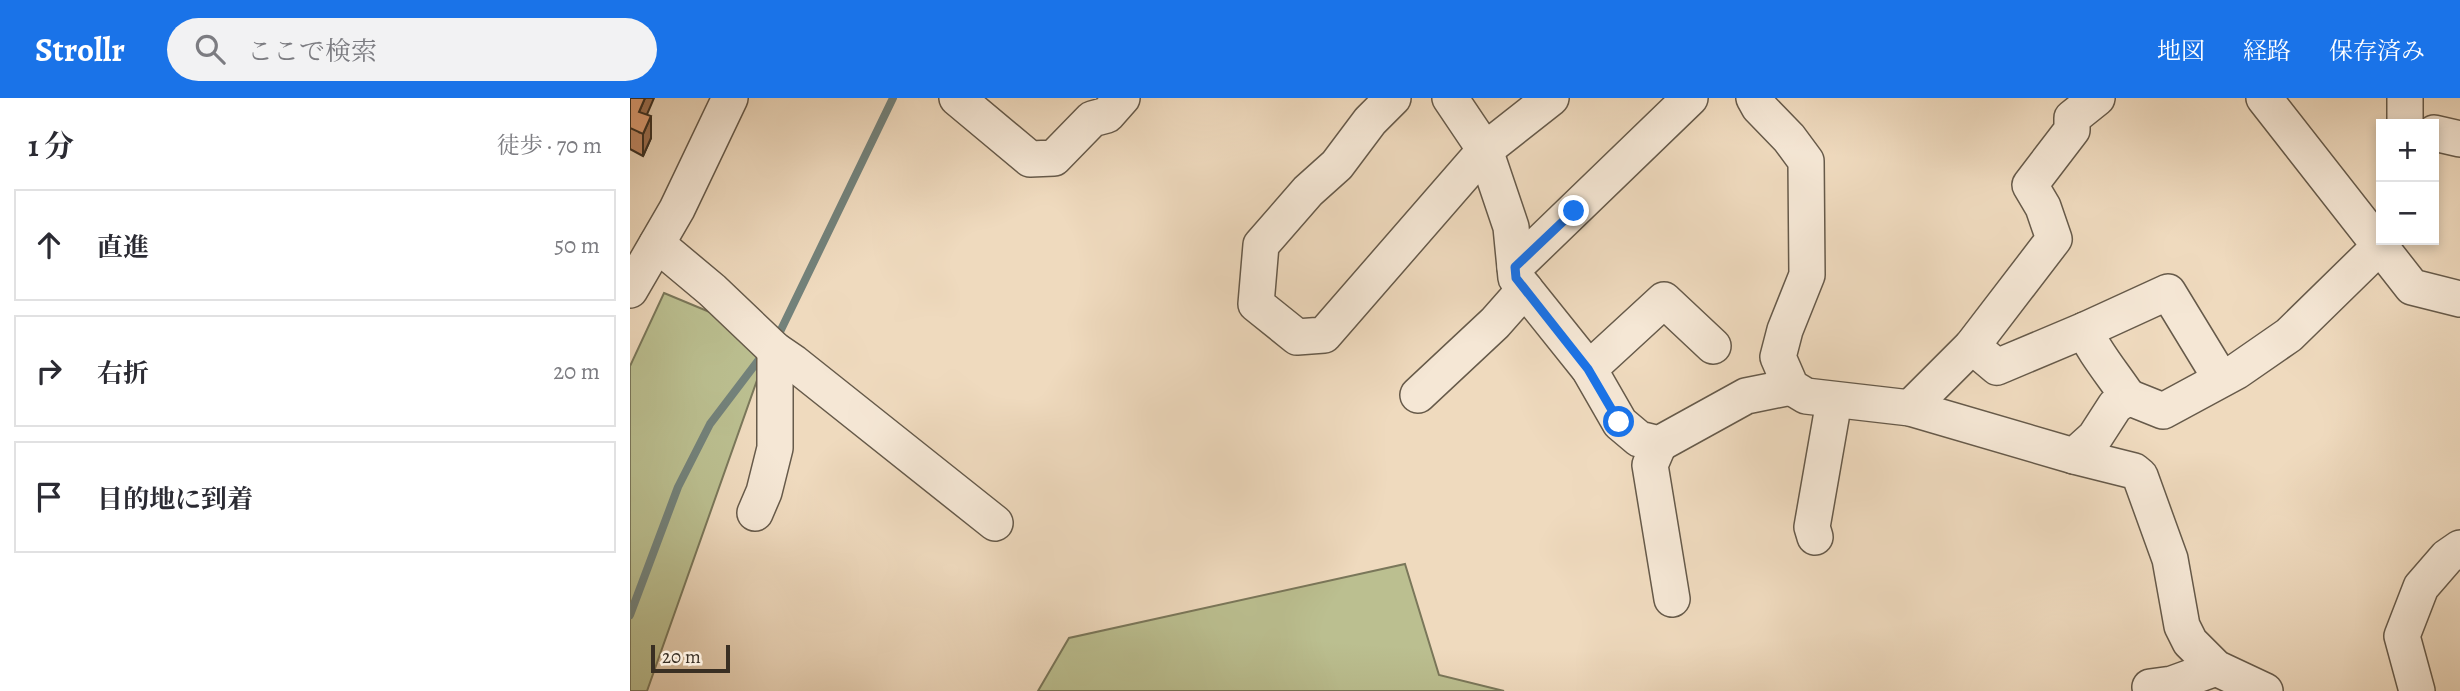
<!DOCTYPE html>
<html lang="ja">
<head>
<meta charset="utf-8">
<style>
	:root { --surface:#fff; --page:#f2f2f3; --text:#2b2b33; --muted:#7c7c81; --line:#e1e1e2; --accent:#1a73e8 }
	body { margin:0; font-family:Alegreya,"Noto Serif JP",serif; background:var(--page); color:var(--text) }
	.controls { position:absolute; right:21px; top:21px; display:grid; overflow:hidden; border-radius:0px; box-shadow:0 4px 10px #0003 }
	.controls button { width:63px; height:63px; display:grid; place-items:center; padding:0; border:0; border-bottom:2px solid var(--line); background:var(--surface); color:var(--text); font:35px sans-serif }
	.scale { position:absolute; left:21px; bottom:18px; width:79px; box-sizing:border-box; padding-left:7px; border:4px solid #392f23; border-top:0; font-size:19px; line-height:24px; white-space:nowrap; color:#392f23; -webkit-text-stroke:5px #f5e7d5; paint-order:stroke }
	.stop { position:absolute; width:21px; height:21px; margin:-16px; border:5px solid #1a73e8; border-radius:50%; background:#fff }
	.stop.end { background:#1a73e8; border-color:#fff; box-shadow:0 2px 7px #0008 }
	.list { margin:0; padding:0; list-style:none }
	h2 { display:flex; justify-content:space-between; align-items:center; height:91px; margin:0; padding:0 28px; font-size:30px }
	h2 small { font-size:23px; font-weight:400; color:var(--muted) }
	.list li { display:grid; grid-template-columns:46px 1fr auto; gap:21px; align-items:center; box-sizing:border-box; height:112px; margin:0 14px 14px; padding:0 14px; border:2px solid var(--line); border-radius:0px }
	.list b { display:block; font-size:26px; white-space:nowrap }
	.list em { font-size:23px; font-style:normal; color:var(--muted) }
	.icon { flex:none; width:38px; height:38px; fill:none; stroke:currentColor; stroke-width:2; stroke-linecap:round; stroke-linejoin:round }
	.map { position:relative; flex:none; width:1830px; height:593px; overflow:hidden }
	header { display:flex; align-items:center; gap:42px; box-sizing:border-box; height:98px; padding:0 35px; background:var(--accent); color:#fff }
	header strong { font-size:33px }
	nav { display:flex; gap:38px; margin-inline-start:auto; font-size:24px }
	.search { width:490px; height:63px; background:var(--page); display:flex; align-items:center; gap:18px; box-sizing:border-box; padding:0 24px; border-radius:38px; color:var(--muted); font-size:26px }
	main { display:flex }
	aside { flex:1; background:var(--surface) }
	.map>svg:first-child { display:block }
	.green { fill:#bbbf90; stroke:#7a775a; stroke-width:2 }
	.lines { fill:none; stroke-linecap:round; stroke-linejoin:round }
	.stream { stroke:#73827b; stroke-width:8 }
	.minor-casing { stroke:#665a4a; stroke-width:38 }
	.minor { stroke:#f5e7d5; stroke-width:35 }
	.wall { fill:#c28a66; stroke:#392f23; stroke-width:2 }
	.shaded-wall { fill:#9e7153; stroke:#392f23; stroke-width:2 }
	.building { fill:#e1a177; stroke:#392f23; stroke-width:2 }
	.route { stroke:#1a73e8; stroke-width:9 }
</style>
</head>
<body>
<header>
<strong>Strollr</strong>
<div class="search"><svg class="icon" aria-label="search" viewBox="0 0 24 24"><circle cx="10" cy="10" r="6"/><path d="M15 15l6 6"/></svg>ここで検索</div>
<nav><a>地図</a><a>経路</a><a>保存済み</a></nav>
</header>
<main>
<aside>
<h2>1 分<small>徒歩 · 70 m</small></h2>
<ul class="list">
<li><svg class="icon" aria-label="ahead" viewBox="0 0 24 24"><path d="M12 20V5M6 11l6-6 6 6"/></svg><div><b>直進</b></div><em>50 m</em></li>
<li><svg class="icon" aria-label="right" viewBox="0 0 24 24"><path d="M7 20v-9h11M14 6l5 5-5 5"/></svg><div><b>右折</b></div><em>20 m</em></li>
<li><svg class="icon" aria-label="arrive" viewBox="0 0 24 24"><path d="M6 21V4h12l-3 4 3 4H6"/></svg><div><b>目的地に到着</b></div></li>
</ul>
</aside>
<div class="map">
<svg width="1830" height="593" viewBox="0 0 1830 593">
	<rect width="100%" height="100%" fill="#efdabe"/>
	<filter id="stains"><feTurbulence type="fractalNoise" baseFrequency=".00286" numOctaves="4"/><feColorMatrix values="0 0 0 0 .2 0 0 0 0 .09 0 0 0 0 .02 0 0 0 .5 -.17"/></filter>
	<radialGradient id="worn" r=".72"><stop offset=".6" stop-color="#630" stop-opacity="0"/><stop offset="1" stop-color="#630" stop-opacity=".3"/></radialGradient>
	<g class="green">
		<polygon points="34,195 142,240 17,593 0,593 0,268"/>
		<polygon points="775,466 809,577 874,593 408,593 439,540"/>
	</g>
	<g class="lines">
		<g class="stream">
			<polyline points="147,240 263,0"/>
			<polyline points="0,517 48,389 80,326 134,255"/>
		</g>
		<g class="minor-casing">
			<g id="minor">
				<polyline points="327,0 400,61 424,60 462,21 477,17 492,0"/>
				<polyline points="763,0 740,23 707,67 678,93 631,147 626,206 667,239 694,237 855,52 921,0"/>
				<polyline points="820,0 855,52 881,129 886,180 959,271 990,325 1009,341 1029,346 1116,298 1161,289"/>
				<polyline points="1124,0 1129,9 1159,40 1176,63 1177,177 1155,232 1148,259 1161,289 1176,298 1280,310 1444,358 1465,339 1485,308 1498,299 1533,313 1607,273 1659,237 1749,149 1751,139"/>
				<polyline points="1634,0 1782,189 1830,201"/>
				<polyline points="1775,0 1775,26"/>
				<polyline points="1804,35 1830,41"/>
				<polyline points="27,146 82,192 145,252 164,265 365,425"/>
				<polyline points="885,169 1060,0"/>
				<polyline points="0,192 47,111 100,0"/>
				<path d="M1455,232C1462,252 1486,280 1498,299"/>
				<polyline points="1342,248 1367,269 1455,232 1538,194 1591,281"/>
				<polyline points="959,271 1034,202 1083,248"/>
				<polyline points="788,297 865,225 895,191"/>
				<polyline points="1280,310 1342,248 1424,141 1413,109 1400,87 1442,32 1442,20 1467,0"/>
				<polyline points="1029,346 1020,367 1042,501"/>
				<polyline points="1444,358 1504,373 1510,378 1540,461 1552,528 1560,544 1586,570 1635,593"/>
				<polyline points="125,415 134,394 145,350 145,252"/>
				<polyline points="1185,439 1182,429 1204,303"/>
				<polyline points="1520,589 1542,586 1586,570"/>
				<polyline points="1787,593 1772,538 1791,489 1817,459 1830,450"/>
			</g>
		</g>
		<use href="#minor" class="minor"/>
	</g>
	<polygon class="wall" points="0,0 17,17 21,40 13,58 0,51"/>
	<g class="shaded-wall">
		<polygon points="15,0 24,0 9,35 9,14"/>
		<polygon points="21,18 21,40 13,58 13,36"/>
	</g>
	<polygon class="building" points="0,0 15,0 9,14 21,18 13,36 0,30"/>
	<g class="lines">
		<polyline class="route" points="944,113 885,169 886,180 958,271 989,324"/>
	</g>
	<rect width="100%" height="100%" filter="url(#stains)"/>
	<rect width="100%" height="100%" fill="url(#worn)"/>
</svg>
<div class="controls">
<button>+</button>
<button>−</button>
</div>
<div class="scale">20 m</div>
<div class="stop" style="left:989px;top:324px"></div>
<div class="stop end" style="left:944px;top:113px"></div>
</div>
</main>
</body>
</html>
